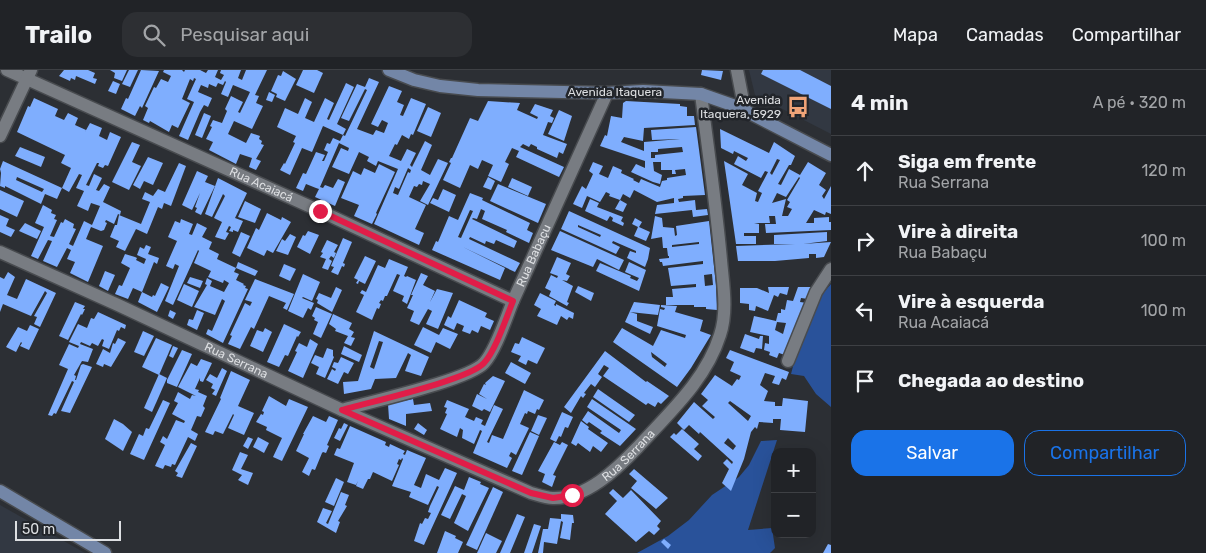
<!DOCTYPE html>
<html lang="pt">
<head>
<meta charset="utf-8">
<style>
	:root { --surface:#212327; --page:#2d2f33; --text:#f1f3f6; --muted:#a2a4a7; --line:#3e4044; --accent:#1a73e8 }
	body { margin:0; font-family:Rubik,sans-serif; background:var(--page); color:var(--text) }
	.controls { position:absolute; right:15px; bottom:15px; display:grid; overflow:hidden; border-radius:10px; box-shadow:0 5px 20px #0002 }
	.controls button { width:45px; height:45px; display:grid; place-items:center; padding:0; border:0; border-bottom:1px solid var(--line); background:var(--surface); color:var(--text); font:25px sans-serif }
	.scale { position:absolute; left:15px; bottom:12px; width:106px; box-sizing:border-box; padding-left:5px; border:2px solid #dddfe2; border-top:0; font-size:14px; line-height:18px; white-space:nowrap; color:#dddfe2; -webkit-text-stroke:4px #22252a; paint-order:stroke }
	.stop { position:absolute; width:15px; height:15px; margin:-11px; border:4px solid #e11d48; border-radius:50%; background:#fff }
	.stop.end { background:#e11d48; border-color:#fff; box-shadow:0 1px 5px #0008 }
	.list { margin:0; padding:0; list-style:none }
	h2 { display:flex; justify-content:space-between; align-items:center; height:65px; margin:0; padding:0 20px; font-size:21px }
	h2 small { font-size:16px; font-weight:400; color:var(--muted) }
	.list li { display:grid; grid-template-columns:32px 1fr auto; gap:15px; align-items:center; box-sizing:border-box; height:70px; padding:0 20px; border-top:1px solid var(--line) }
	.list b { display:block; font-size:19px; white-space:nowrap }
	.list p { margin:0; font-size:16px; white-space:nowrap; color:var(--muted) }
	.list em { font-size:16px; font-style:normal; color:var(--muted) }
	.actions { display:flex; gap:10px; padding:15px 20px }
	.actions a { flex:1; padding:11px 0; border:1px solid var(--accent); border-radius:15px; text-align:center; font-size:18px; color:var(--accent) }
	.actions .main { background:var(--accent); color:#fff }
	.icon { flex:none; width:28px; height:28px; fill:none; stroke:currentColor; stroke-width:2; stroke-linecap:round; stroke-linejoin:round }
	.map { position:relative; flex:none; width:831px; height:483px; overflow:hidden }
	header { display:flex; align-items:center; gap:30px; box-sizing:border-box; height:70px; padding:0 25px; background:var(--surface); border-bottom:1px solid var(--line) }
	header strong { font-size:24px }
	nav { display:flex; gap:28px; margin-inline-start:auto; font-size:18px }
	.search { width:350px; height:45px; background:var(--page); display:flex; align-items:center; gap:12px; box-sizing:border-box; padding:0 18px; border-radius:15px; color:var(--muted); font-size:19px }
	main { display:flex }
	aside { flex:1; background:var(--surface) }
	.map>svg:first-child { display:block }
	.built { fill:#323842 }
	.forest { fill:#29529a }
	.building { fill:#7faefe; fill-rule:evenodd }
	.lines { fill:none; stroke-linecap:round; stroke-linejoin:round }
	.street-casing { stroke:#484b4f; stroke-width:15 }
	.secondary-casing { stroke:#484b4f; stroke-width:15 }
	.street { stroke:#787c82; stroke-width:12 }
	.secondary { stroke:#7386a7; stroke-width:12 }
	.route { stroke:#e11d48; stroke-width:6 }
	.labels { text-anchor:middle; stroke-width:5; stroke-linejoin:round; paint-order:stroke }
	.street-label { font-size:12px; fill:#dddfe2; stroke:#22252a }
	.poi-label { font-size:12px; fill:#dddfe2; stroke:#22252a; text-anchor:end }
</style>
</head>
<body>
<header>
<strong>Trailo</strong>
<div class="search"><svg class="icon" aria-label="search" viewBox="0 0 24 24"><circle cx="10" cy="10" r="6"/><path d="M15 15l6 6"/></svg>Pesquisar aqui</div>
<nav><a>Mapa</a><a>Camadas</a><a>Compartilhar</a></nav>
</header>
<main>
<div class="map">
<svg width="831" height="483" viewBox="0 0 831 483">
	<rect width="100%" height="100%" fill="#2c2f34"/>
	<g class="built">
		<polygon points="749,0 831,0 831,64 755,25"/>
		<polygon points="0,435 85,483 0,483"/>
	</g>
	<g class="forest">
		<polygon points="831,214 831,337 816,324 804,306 791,304 796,285 818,229"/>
		<polygon points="777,370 748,460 772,458 775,478 770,483 637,483 668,466 689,450 712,425 739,407 749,395 761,371"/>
	</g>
	<g class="building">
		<polygon points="64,0 88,0 95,3 93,8 97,9 95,14 76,6 75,10 71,8 70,11 59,6"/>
		<polygon points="110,0 127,0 122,11 114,8 115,3"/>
		<polygon points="129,0 138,0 130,17 122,14"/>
		<polygon points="141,0 159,1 142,38 140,36 135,46 121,39 126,28 128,29"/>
		<polygon points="164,0 182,0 184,2 185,0 200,0 206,3 208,0 218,0 215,7 221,10 224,5 220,3 221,0 241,0 238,8 242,10 246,0 267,0 255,25 259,26 256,33 263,36 252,59 234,51 228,64 246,73 251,63 260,66 259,69 262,71 261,74 264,75 256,89 261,91 256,100 249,97 252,88 240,84 236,94 209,80 213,72 206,69 212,57 210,56 213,50 222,53 227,41 225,39 231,26 243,32 238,42 240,43 250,22 233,15 228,27 221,24 226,12 225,11 223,15 218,13 216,17 209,14 208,18 201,15 198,22 212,28 208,37 204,35 200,42 188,70 179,66 194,32 187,29 196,9 194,8 193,11 190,9 182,29 190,33 178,58 172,55 169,62 150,51 149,53 143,50 148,38 145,36 154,17 156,18 161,9 168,12 171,6 163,2"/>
		<polygon points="303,0 317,0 323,3 314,23 296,15"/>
		<polygon points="702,0 723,1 721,10 701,5"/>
		<polygon points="763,0 800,0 831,16 831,39 761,4"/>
		<polygon points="283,1 296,9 285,31 276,27 277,24 271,21 278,5 281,6"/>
		<path d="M369,8L379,12L357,59L373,65L376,60L384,63L388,53L382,50L378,57L371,54L389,16L402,21L397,32L404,35L400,45L403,46L411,28L426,34L413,65L411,64L409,69L402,65L397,75L395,74L389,86L401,91L407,79L416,83L410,95L412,97L425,71L432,75L421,100L430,105L438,89L448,93L428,135L420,131L430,114L423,111L422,115L419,114L417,117L414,116L409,127L426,135L415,159L424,163L419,175L374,154L398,99L378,91L376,96L367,91L369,87L359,82L349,104L332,97L341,78L348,81L349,78L339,73L320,117L323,118L325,115L333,118L338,109L345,112L335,136L315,127L319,119L316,118L306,114L303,121L296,118L303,103L306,104L316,82L325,85L322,91H324L328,82L324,80L327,73L330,74L333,68L340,71L343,65L345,66L367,20L365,19L349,51L341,48L357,14L365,17ZM408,98L411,100L410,103L408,102L398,125L393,123L395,117L399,119Z"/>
		<polygon points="113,11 120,14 116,24 108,21"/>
		<polygon points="346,13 354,17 337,54 346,59 343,65 323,56 312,82 302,78 290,105 280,100 284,93 285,94 295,73 293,72 296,66 277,57 285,38 298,44 305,28 312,32 305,48 314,52 325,28 334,33 327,49 329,50"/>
		<polygon points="269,22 275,25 272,32 266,30"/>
		<path d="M34,28L58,39L55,46L64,50L68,43L78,48L75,55L86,60L85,62L90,53L102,58L99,66L107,70L110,62L121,67L108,96L105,95L103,98L98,96L99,93H97L86,115L89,116L94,104L102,108L96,120L99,121L104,114L110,117L103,132L121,141L120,145L118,144L114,154L106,150L105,152L107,153L104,160L101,161L91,157L86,169L103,176L88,212L70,203L75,192L67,189L71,180L67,178L57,197L43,191L52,171L48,170L38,189L31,186L44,157L35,153L43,135L52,140L51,143L56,145L54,149L57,150L50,166L54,167L61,152L63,153L65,149L74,154L73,158L76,159L69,174L73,176L84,151L92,155L100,136L91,133L88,141L77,136L84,121L76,118L82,105L79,104L69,122L62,118L57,129L45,124L41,134L5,116V118L0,116L1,103L0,99L3,91L62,118L71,98L61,93L65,85L17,62L28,36L30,37ZM17,107L44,119L42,122L16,110Z"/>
		<polygon points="488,31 520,33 517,40 537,49 538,47 530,43 535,34 553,40 550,46 554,48 552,53 548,52 543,65 567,74 563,84 559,82 557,88 537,79 537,77 531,74 529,77 523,74 520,77 564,97 559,107 516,87 519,81 512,78 505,92 509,94 501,112 488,106 493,95 482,90 478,99 470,95 460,118 443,110 451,93 449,92 451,88 452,88 470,48 478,51"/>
		<path d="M626,31L680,34V36L687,37V46H694L695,55L644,58L643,71L624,67L621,72L644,81V72L680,69L652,70L651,60L696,57L705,125L683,126V128L678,129L679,132L695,130L696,140L707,139L708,145L693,147L692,140L655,144L657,135L674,133V128L657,132L634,120L630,128L623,124L620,130L627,134L623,142L615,139L620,130L609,126L610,124L606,122L600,132L587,126L582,138L573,134L582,116L586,119L593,104L589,101L593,92L603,96L599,104L608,108L613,96L622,100L621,103L634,109L633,110L639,113L641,109L660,117L662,111L667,110V108L686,105L685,99L675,100L676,104H672V100H661V92H653L654,101L662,105L660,114L653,112L631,102L636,94L645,98V91L600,76L605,65L607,66L611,46L622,48L623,33ZM682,77L683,82L655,85V88H651V82H658V79Z"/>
		<polygon points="428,37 441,43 431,67 417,61"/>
		<polygon points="559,40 572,46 564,71 548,64"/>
		<polygon points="204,43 211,46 202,68 195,65"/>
		<path d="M720,59L769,83L774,72L795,86L791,95H789L778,114L781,115L789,99L800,105L808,92L826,103L819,115L826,120L822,126L824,129L831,116V144L826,142L825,145L814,140L806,153H814V148L829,147V152H831V160L766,163L765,154H776L775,146H769L770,153H754L759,154V163H744V166H756V174H736L724,91L748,104L742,115L757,123L755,131L758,132L762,123L758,121L768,102L765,101L761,108L734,94L738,86L746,91L748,88L734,81L733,84L721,78ZM777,89L780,90L772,105L770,103ZM799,107L800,108L787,130L790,132L787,137L792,139L788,146H782L786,129L772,133L777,123L786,127Z"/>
		<polygon points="132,72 140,75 132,92 141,96 129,120 112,112"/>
		<polygon points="20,77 45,87 41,97 15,86"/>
		<polygon points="148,87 163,93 153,115 144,111 140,119 133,115"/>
		<polygon points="179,93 186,96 171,136 164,133 162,139 158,137 147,164 136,159 125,181 116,177 119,171 110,167 115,155 117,155 119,145 141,154 150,132 142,129 145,122 153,126 158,119 165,122"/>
		<polygon points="379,94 395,102 376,143 377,144 372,154 354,146 359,135 341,128 353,101 361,105 364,98 375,103"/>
		<polygon points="197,101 208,106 205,112 215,116 201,145 195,142 197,138 195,137 200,123 192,140 182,135"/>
		<polygon points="488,107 495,111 491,120 483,117"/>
		<polygon points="218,108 247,123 235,148 243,151 238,162 233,160 233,162 229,161 231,157 229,156 226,162 229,163 225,170 215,167 222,152 214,148 225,126 223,124 212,147 205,144"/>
		<polygon points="512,108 532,117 528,126 508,117"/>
		<polygon points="498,114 546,134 538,153 490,131"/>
		<polygon points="443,119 456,125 449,142 430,133 433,128 438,130"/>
		<polygon points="0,120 24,131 17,147 0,139"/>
		<path d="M470,123L483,128L482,130L530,153L527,160L533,163L529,173L506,162L507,160L482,149L485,141L481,139L477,149L473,148L472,149L517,171L514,178L496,170L494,174L486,171L485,174L470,167L469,169L520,193L515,202L463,177L505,198L500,210L432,180L436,171L438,172L449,146L458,150ZM470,140L473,141L461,168L458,167Z"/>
		<polygon points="590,129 599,133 597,137 623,147 621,151 624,153 623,156 612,151 613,148 610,146 607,151 585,141"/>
		<polygon points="245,131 261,139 255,153 238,147"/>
		<path d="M569,141L650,178L648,189L645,197L627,188L630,181L636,183V181L613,171L612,173L620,177L616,184L561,159ZM578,155L601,165L600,167L578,157Z"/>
		<polygon points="267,143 281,150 282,147 291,152 273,183 267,180 264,186 247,178 256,158 259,160"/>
		<polygon points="0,145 9,149 6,156 15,160 11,167 0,162"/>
		<path d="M655,146L662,148L663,157L674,158L675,166L677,165L676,156L709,151L716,215L717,240L706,239V237H694V235H666V227H673L672,219L696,217V214L671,216L668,198L703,194V191L663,196L662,192H660L659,189L669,188V186H668L667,178H663L662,167L651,169ZM699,172V174L672,177V175ZM712,204L713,215L705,216L704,205Z"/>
		<polygon points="635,148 642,152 639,157 650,162 646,171 634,166 638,157 632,154"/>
		<polygon points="181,149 193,154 189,164 192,165 197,153 207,158 202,167 212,172 209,179 219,184 217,189 236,198 234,202 239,204 236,210 244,214 243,215 246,216 245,218 248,219 223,273 206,264 208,259 212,261 225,231 222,229 215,245 194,237 207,215 205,214 207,208 212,211 210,216 224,222 229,213 224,210 223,213 208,207 211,201 194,193 199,181 198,180 173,235 165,231 179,196 175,194 173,199 166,196 177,171 168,167 175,151 180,153"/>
		<polygon points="25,153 41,161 37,169 19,161"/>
		<polygon points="308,161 319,165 310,184 297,177 303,165 305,166"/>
		<polygon points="560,161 624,190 619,200 597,189 593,197 551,180"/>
		<polygon points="241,162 250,166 240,187 232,183"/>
		<polygon points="827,162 827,171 803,174 831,172 824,187 816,188 816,184 809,184 809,188 775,191 738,191 736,176 795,174 774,174 774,165"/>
		<polygon points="290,164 296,167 288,185 276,181 282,169 285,171"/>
		<polygon points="343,168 352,172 343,193 345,194 344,197 342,196 338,205 331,202 334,197 331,196"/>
		<polygon points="327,170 338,175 334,182 336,183 334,188 331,186 329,189 332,191 328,200 322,198 326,189 320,187 323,183 321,182"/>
		<polygon points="146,175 151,177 148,184 159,188 157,194 154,192 142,222 133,218 128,229 115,224 119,215 122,216 130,198 121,193 125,184 135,187 137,188 136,190 144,194 146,189 137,185 140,177 144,179"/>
		<polygon points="365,186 376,191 365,214 359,211 358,214 356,213 358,210 354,208"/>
		<polygon points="557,187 571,193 566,204 570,206 567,211 562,210 573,216 567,232 569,233 567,236 549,226 551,221 545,218 551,205 557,208 558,206 550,203"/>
		<polygon points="389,189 408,197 404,206 406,207 407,206 416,210 407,234 402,231 404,226 393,221 400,205 397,204 387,226 385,226 383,231 381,230 379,233 381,234 379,239 377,238 372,250 356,242 364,225 360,223 362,220 366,222 378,195 385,198"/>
		<polygon points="238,192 258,201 255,206 236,198"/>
		<polygon points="629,192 646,200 639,221 596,201 600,193 631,206 630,208 637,211 639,208 625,202"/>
		<polygon points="284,194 296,199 290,211 279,206"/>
		<polygon points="105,201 115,205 108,221 99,216"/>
		<polygon points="8,202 15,207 7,225 17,229 26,209 56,223 40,257 34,254 37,247 34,246 47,223 45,221 31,246 3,234 0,242 0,207 4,209"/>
		<polygon points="421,203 428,206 423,215 435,221 430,232 437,219 453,223 438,259 426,254 432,241 428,239 419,255 410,251 414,241 407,238 413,225 411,225"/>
		<polygon points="303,204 320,212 312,231 303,227 302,228 314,233 311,240 308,238 303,248 288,241"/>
		<polygon points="190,207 203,211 200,218 187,213"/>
		<polygon points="255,209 294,224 287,240 283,238 286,233 269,226 254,259 251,257 240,279 228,274 232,266 230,265 245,233 250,236 252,232 245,230"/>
		<polygon points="161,213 169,217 157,242 138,232 142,222 152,227 153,225 155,226"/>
		<polygon points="184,214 199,221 192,237 177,230"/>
		<polygon points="578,216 594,223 591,231 575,222"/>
		<polygon points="336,217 342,220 332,242 317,233 318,230 316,229 319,223 331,228"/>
		<polygon points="768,217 789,217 787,225 780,223 778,227 774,225 768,241 756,236 755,241 749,240 749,234 740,233 740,218 757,218 769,223"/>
		<path d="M798,217H813L808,229L801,228L800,232L807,233L785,285L779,283L777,288L769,285L770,282L764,280L765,273L769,274V266L750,262L754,246L776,251L778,243H781V239L785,240L787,230L793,231ZM777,252L786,253L783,264L775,260Z"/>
		<polygon points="540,223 556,231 554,235 556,236 556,234 574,243 573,249 569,247 567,250 561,246 557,255 537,246 541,239 534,235"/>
		<polygon points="459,230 487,243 485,247 494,251 490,260 481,256 478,263 472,260 470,264 462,261 464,256 457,253 454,260 444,255 448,246 451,248"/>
		<polygon points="75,232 85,236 83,239 85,239 82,245 81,244 68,270 59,266"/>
		<polygon points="634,232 660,235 658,245 630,242 637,244 637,251 653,257 650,264 625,252"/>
		<path d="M661,235L677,236L675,242L703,250L700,261L711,265L691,298L677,317L613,272L622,258L653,276L661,260L685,268L686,265L657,256L660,239L664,240L665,238L661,237ZM651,282L667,294L666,295L665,297L652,287Z"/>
		<polygon points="316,237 332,244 321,268 313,264 318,252 314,250 315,248 312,246"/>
		<polygon points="170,240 176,243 173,249 168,246"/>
		<polygon points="197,240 204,243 197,260 187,255 189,249 193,250"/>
		<polygon points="98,242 126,255 125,259 121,257 119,261 117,260 109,279 102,276 104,270 102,269 98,276 92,273 90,276 81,272 80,274 93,279 88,292 82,291 74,305 76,306 75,310 76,310 81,295 83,294 92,297 70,343 61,341 74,312 72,311 56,344 54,343 52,346 48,345 68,299 59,295 69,274 78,278 79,276 69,272 78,254 87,258 91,248 94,249"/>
		<polygon points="333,244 352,253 349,259 354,262 351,267 355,268 351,276 344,273 348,266 335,261 336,259 329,254"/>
		<polygon points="284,254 301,262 298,267 297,266 288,286 285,285 279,297 267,292"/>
		<polygon points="30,255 39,259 29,280 20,276 22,273 21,272 16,282 6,277 18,257 27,261"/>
		<polygon points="423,257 439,265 443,258 458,264 450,279 436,272 431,283 414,275"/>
		<polygon points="265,258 272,262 263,282 250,276 257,260 263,262"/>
		<polygon points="143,261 154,266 144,286 134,282"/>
		<path d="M374,261L429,287L421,306L405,301L411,285L408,283L396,308L375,309L371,319L344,324L343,312L358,311ZM379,271L383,272L374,299L370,297Z"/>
		<polygon points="745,264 759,269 760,266 763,266 762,279 756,278 754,283 740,278"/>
		<polygon points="522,267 545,278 537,294 528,290 526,295 518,291 521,286 511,282 515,273 519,274"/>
		<polygon points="118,268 126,272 111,297 104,294 103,297 96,294 103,279 110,283 113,273 115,274"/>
		<polygon points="156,268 172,275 159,305 142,297"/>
		<polygon points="310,269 318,274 303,308 288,301 297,282 295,281 299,273 307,277"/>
		<polygon points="173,276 178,278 173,288 169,286"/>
		<polygon points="344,276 362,285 359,292 341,284"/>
		<polygon points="327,278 333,280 333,286 334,287 325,308 316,304 319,297 311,293 315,285 323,288"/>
		<polygon points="182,280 192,284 177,317 167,313 167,310"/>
		<path d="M730,280L789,302L786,310L782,308L779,315L772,313L775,306L765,303L760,315L768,321L764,331L775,332V336H782L783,328L808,331L805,362L780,360L781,349H773V353L759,352L757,359L755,357L751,362L744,389L731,421L722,413L729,399L723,393L727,389L732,394L733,392L700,362L699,364L689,355L684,360L677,353L694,332L713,349L715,347L702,336L708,330L701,324L715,305L732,316L737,309L739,310L741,306L730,301L734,292L726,288ZM730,331L751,346L748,351L728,333ZM728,368L736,376L733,380L724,373Z"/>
		<polygon points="605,281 646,312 647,311 669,326 661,334 658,332 655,337 648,333 646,335 603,306 609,298 604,295 598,304 602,307 595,317 591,314 584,323 586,324 583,328 581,326 571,343 564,337"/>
		<polygon points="341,287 354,293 348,304 344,302 338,314 327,309 332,299 335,301 336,299 332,297 334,292 338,293"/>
		<polygon points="201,289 212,293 203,312 200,311 200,308 195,319 199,320 198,322 207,326 203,336 205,338 201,347 197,346 191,360 198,364 195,371 188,367 175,395 172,394 171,397 165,395 163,399 155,396 165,375 160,372 163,366 167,369 176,350 184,353 185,351 172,344 178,333 174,331 178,322 190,329 192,325 196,326 178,317 191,293 197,296"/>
		<polygon points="511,292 531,303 525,314 505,303"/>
		<polygon points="222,298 227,301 216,326 212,324 215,320 211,318 213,314 206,310 210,304 217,308"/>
		<polygon points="231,301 250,310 238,336 254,343 244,365 228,358 234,345 233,344 223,364 215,361 213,365 205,362 221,329 220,328"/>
		<polygon points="159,304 167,308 152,342 144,338"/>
		<polygon points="493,306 505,311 490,342 484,339 482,341 472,336 477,324 487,329 479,324 484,314 486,315 485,313"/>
		<polygon points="598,319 635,345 629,352 593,327"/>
		<polygon points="524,320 544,330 539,340 537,339 535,344 528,341 527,344 525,343 520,354 529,358 516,385 511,382 509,386 512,388 507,398 473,383 482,361 480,360 474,374 462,368 463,360 460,358 457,367 440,359 447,344 445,343 447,338 444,337 447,330 469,339 465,347 474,351 476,347 483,350 481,354 485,356 494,335 503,339 487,372 489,373 492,365 503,369"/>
		<polygon points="269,326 286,336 289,329 308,337 282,391 273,387 282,368 266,360 267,357 256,352 261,344 263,345 264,342 262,341"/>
		<polygon points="413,329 414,335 430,333 432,341 406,344 406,356 389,349 388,334"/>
		<polygon points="592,329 636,359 620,376 600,363 602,361 589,352 587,354 582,350 588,341 619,363 621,360 587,337"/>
		<polygon points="163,330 170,333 144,390 130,384 139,364 143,366 146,358 149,359"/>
		<polygon points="562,342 573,347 568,358 565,357 561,367 559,366 556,372 550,369"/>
		<polygon points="538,345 547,348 539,365 531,361"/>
		<polygon points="313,346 326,352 329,346 338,350 327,375 329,376 326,383 323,382 322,383 315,400 312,399 309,406 302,402 309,388 296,381 304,364 303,364"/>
		<polygon points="114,349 123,354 132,362 123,381 105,369"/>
		<polygon points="581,351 589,357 588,359 608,373 601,382 593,376 590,382 578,373 576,376 571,373"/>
		<polygon points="344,353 348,355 340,371 334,368 339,358 341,359"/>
		<polygon points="418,353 427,360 424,365 414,359"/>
		<polygon points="350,356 386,372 385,375 389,377 390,374 405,381 403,384 405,385 407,380 426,388 414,415 421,418 426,404 439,410 445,398 457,403 424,475 414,471 420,453 422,454 425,448 428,449 431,443 428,442 430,436 439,417 437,416 428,435 409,427 411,422 392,416 403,389 402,388 401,390 399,389 397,394 399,395 392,411 373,402 370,409 368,409 363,419 356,416 358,411 356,415 347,412 354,393 334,385 337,378 340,379"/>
		<polygon points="682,359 699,374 694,379 702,386 698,391 670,367 674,363 676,365"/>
		<polygon points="530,362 539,366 522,405 512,401"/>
		<polygon points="248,367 253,369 248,379 243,376"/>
		<polygon points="258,367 269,373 264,383 253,377"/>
		<polygon points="554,372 560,375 562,372 568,375 553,405 556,406 552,417 542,412 545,404 538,401"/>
		<polygon points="191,373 197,376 182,408 176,406 178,403 175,401"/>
		<polygon points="240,382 248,385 241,399 253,403 248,415 238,410 242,405 232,400"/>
		<polygon points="634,399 668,428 656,439 631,418 637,411 629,404"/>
		<polygon points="469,407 481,412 480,414 489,418 468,461 454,453 466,426 462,424 450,449 441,445 455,416 464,420"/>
		<polygon points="336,408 344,412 334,436 325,432"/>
		<polygon points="493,417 503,422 477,480 466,475"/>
		<polygon points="613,419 623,428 631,420 661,451 657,456 660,459 654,465 649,461 636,472 605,444 617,431 609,423"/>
		<polygon points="341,422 349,425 345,435 347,436 338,451 340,452 336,463 317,452 323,438 332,441 326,453 328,454"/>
		<polygon points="517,444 525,447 510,483 500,483"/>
		<polygon points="561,444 573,445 574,453 572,453 570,470 560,468 563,452 561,451 557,474 544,472 543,483 538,483 543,459 548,459 550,448 561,449"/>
		<polygon points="534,454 541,456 532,483 524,483"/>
		<polygon points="445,461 456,466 455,468 463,472 458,483 437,483"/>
		<polygon points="486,463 502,471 496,483 477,483"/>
		<polygon points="664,469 671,475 668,479 661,472"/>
		<polygon points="828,474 831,475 831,483 823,483"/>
	</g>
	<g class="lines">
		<g class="street-casing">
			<g id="street">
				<path id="s1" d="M7,0L320,141L513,231"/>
				<polyline points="737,0 745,41"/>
				<polyline points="0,66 31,0"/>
				<path id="s2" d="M0,182L118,235L342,340L531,423C538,425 546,428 553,428C586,429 617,399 638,377C669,343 706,310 720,265C728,241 723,214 721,190C716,134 708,79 701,24"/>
				<polyline points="788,291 816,222 831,199"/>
				<path id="s3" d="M342,340C369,332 469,310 484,293C496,280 506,248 513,231L607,23"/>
			</g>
		</g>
		<g class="secondary-casing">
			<g id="secondary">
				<polyline points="389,0 414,10 440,16 478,20 607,23 643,21 701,24 738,37 831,85"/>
				<polyline points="0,421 105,483"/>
			</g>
		</g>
		<use href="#street" class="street"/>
		<use href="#secondary" class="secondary"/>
	</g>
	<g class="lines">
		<path class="route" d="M320,141L513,231C506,248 496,280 484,293C469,310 369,332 342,340L531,423L553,428L572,425"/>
	</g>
	<defs>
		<g id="bus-bare" transform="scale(1.725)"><path d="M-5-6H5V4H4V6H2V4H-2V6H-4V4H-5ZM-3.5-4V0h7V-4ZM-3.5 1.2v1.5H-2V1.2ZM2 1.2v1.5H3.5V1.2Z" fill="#efa377" stroke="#22252a" stroke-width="2.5" paint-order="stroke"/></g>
	</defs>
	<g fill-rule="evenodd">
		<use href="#bus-bare" x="798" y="37"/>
	</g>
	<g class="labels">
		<g class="street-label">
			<text x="615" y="26">Avenida Itaquera</text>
			<text dy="4" stroke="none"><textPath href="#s1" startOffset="279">Rua Acaiacá</textPath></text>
			<text dy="4" stroke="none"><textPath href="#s3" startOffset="269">Rua Babaçu</textPath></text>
			<text dy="4" stroke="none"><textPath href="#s2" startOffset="260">Rua Serrana</textPath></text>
			<text dy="4" stroke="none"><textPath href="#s2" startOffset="695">Rua Serrana</textPath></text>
		</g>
		<g class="poi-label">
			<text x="781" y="34">Avenida<tspan x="781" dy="14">Itaquera, 5929</tspan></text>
		</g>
	</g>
</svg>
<div class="controls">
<button>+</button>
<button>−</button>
</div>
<div class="scale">50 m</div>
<div class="stop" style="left:572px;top:425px"></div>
<div class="stop end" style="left:320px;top:141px"></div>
</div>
<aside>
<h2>4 min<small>A pé · 320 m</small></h2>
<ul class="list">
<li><svg class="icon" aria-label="ahead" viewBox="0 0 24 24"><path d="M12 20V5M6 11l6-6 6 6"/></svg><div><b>Siga em frente</b><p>Rua Serrana</p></div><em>120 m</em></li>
<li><svg class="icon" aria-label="right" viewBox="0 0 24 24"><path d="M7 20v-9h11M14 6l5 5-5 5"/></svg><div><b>Vire à direita</b><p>Rua Babaçu</p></div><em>100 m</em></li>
<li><svg class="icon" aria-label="left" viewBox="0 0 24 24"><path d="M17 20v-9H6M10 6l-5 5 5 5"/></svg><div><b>Vire à esquerda</b><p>Rua Acaiacá</p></div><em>100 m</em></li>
<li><svg class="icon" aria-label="arrive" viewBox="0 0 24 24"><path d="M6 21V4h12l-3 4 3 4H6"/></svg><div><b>Chegada ao destino</b></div></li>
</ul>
<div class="actions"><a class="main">Salvar</a><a>Compartilhar</a></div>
</aside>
</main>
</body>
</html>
